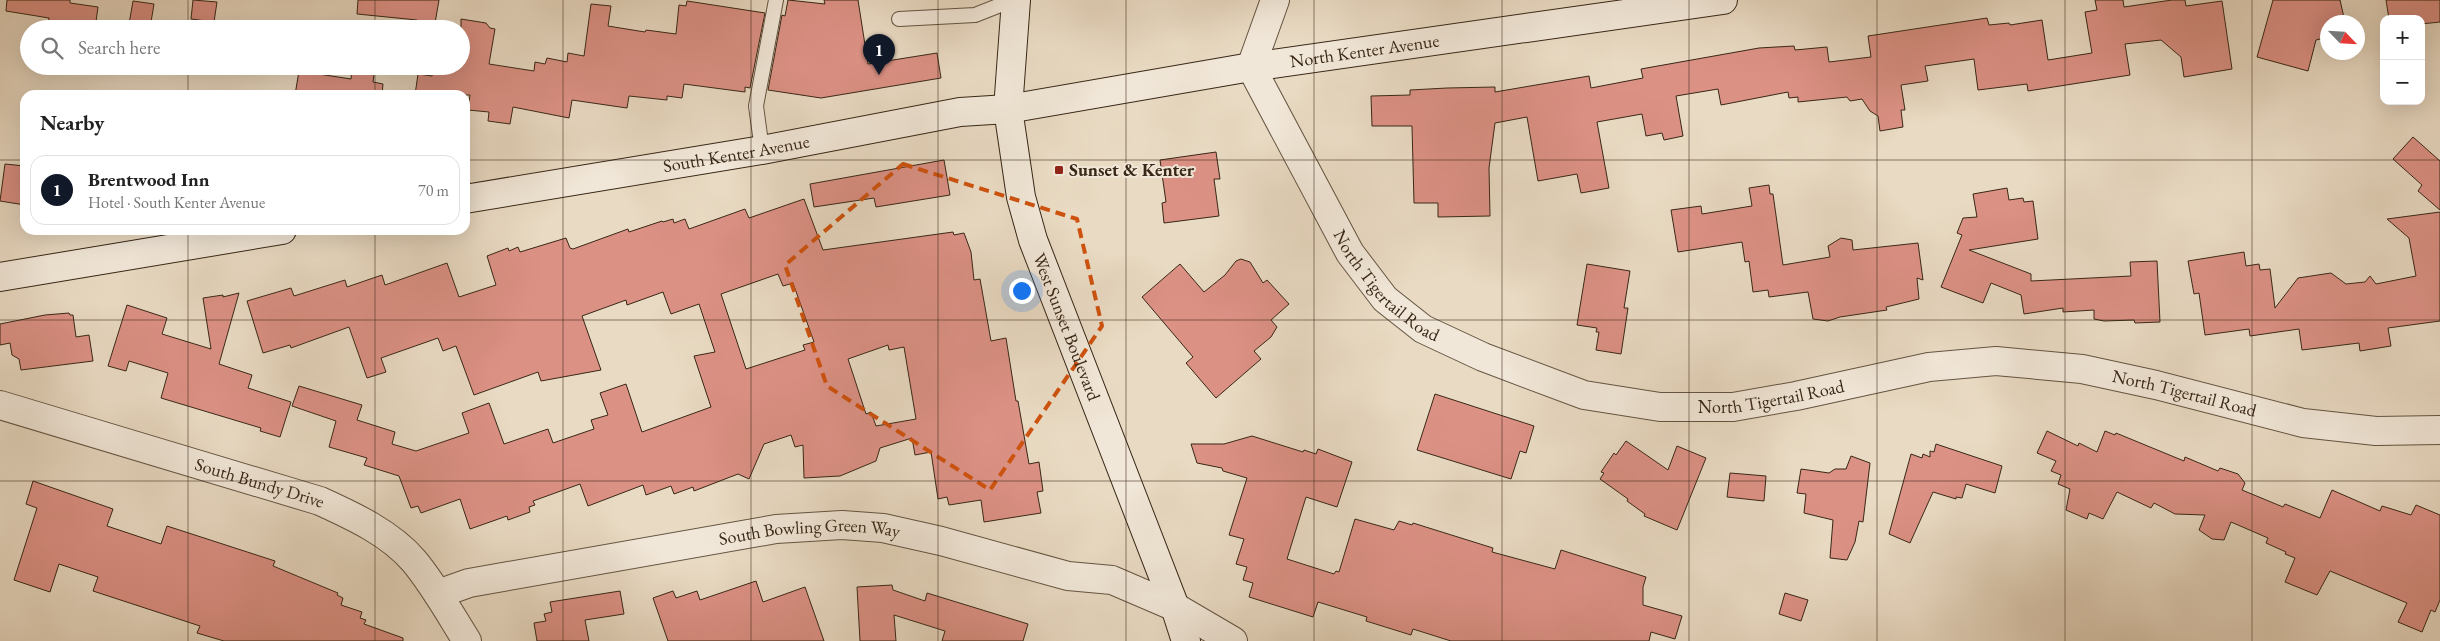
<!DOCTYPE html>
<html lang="en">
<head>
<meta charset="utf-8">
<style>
	:root { --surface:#fff; --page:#f2f2f2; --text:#222; --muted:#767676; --line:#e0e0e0; --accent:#111827 }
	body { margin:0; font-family:"EB Garamond",serif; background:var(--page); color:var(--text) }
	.controls { position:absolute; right:15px; top:15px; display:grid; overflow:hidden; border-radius:10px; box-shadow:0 5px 20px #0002 }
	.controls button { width:45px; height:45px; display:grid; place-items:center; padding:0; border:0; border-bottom:1px solid var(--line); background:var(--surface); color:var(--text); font:25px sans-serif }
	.compass { position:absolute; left:2320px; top:15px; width:45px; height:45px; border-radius:50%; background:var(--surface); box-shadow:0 5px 20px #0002; rotate:115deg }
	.you { position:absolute; left:1021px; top:290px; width:18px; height:18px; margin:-12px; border:4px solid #fff; border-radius:50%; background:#1a73e8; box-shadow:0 0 0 8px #1a73e833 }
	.badge { display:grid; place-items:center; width:32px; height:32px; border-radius:50%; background:var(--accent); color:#fff; font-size:16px; font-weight:700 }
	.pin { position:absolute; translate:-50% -41px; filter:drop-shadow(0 1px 2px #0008) }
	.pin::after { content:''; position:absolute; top:26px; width:18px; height:15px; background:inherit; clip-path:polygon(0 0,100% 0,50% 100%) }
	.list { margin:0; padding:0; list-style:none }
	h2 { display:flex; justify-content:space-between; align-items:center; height:65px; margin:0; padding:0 20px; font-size:21px }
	h2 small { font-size:16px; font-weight:400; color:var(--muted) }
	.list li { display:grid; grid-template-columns:32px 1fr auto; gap:15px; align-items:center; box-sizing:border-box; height:70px; margin:0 10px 10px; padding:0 10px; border:1px solid var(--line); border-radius:15px }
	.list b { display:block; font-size:19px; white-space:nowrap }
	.list p { margin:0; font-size:16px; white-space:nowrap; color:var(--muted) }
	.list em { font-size:16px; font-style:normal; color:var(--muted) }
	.icon { flex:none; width:28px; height:28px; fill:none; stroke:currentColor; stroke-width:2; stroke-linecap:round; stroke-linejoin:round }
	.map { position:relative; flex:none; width:2440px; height:641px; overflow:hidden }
	.search { position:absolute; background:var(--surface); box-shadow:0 5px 20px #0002; left:20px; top:20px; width:450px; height:55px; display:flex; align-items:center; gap:12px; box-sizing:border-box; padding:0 18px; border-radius:28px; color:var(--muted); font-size:19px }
	.panel { position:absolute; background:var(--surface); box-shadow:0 5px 20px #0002; left:20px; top:90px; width:450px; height:145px; border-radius:15px }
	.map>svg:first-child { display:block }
	.building { fill:#dc9185; stroke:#382716; fill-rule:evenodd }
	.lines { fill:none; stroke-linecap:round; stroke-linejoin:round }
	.lane-casing { stroke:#645441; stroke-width:16 }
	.street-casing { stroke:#645441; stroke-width:30 }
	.secondary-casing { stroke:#382716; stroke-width:30 }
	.lane { stroke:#f1e7d8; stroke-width:14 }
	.street { stroke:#f1e7d8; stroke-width:28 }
	.secondary { stroke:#f1e7d8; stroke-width:28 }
	.marked { fill:none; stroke:#ce520e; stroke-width:4; stroke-dasharray:10 6; stroke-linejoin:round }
	.grid { fill:none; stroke:#382716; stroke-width:1; stroke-opacity:0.55 }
	.poi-dot { fill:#8f2418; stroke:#f1e7d8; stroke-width:2 }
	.labels { text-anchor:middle; stroke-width:4; stroke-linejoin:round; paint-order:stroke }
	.street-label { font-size:18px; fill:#382716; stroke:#f1e7d8 }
	.poi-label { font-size:18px; font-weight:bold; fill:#382716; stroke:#f1e7d8; text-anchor:start }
</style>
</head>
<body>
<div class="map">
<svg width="2440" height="641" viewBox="0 0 2440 641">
	<rect width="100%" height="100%" fill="#e9dac3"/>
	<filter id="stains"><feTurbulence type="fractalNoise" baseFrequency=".004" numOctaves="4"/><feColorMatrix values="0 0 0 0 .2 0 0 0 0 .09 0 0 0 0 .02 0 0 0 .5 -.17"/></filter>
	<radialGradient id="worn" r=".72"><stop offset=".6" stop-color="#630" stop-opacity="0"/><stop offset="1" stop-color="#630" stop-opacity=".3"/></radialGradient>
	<g class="building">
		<polygon points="7,0 70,0 70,3 98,7 95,29 47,29 49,18 6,11"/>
		<polygon points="193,0 217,2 214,22 191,19"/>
		<polygon points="358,0 439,0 434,29 415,29 417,20 357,14"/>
		<polygon points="788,0 825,4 824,0 858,0 868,64 937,53 941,78 821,98 768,90 782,15 785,16"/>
		<polygon points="2095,0 2123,0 2124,7 2172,0 2185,0 2186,6 2222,1 2232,69 2184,77 2181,57 2161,40 2125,44 2130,75 2028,91 2027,84 1978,90 1974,59 1925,66 1928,81 1901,85 1905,110 1901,110 1903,127 1880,131 1878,116 1870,111 1862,99 1850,101 1847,97 1798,102 1798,97 1789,98 1788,92 1721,105 1718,89 1676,96 1683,136 1664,140 1662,133 1646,136 1642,114 1597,122 1609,188 1581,193 1577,174 1538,181 1527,117 1495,123 1489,168 1490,216 1438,217 1438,203 1414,203 1412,126 1372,126 1371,96 1410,95 1410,90 1447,88 1495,87 1495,92 1589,76 1591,88 1643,78 1641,69 1759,48 1794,46 1795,50 1827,47 1829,62 1871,57 1868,36 1987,18 1989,25 2009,23 2010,25 2042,20 2048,60 2092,53 2085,12 2097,10"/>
		<polygon points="2273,0 2340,0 2345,22 2328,22 2328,37 2316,40 2308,71 2257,57"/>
		<polygon points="2386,0 2440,0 2440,22 2421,24 2421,19 2389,19"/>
		<polygon points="133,1 154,4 150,28 129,24"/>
		<polygon points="687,1 765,13 750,88 745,87 745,92 684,84 682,98 667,96 667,100 629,96 627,108 572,100 569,118 513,107 510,124 488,121 489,112 468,110 470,95 415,95 418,74 432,76 434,66 461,66 461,19 486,23 490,28 495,29 489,64 534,71 535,62 545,64 547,58 567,62 568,53 584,56 591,4 611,6 608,26 645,32 646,30 676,34 679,5 686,6"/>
		<polygon points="352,66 375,66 373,82 383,84 382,95 295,95 299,71 351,79"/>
		<polygon points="2413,137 2440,161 2440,210 2418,191 2422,185 2393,159"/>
		<polygon points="1216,152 1220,179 1214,179 1219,216 1164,223 1162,203 1166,202 1160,160"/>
		<polygon points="944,160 950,195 876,207 874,198 814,207 810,184"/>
		<polygon points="5,164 25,166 25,205 0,201"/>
		<polygon points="1769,185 1770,194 1773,194 1783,265 1830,257 1828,246 1841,238 1852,240 1853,250 1918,243 1923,280 1917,278 1919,299 1886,307 1887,310 1840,317 1828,321 1813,319 1808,292 1769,297 1768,290 1753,292 1749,261 1745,262 1742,242 1678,252 1671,210 1701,206 1702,214 1752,206 1749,188"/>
		<polygon points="2007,188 2009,200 2023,198 2024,202 2033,201 2038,239 1969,250 2031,274 2031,281 2131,276 2130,262 2157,261 2160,322 2135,323 2134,320 2104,321 2094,319 2094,310 2063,312 2063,308 2024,314 2021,295 1991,283 1983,303 1941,287 1962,235 1957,233 1963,218 1977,217 1973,194"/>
		<path d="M804,199L823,250L953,232L954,235L964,233L971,252L974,280L980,279L991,341L1006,338L1016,401H1018L1029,464L1039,462L1043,491L1037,492L1041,513L984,522L981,500L949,505L947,497L938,499L931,452L915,455L912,438L880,448L876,461L840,476L804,478L803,445L795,447L791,435L764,444L749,479L738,474L694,491L693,487L674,494L671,486L646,495L643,485L588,506L580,484L533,501L535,505L529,507L530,512L508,520L507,516L470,529L460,499L421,513L418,506L411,508L399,476L364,465L367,458L329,447L336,421L292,406L299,386L362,405L357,420L395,432L392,444L416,451L469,433L462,413L489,403L504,444L548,429L553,443L594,429L591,420L608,415L600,393L626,384L642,432L711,407L694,356L715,352L699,304L671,314L663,292L627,305L626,300L582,316L601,370L541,381L538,372L474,395L456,346L443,351L438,338L381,358L386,372L367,378L349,327L291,348L290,345L263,353L247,301L291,288L294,296L345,280L347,287L382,275L385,285L447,263L459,297L496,285L487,256L508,248L509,251L518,247L520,252L566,238L570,248L573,249L628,229L629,232L662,221L663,222L673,219L674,223L685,219L689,229L745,209L749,218ZM778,274L783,286L793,283L814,342L803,345L805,350L746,369L721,294ZM888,345L889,350L904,347L916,419L876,426L871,412L866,414L848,359Z"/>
		<polygon points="2440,212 2440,321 2388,328 2391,346 2360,351 2359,343 2302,350 2299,329 2250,336 2249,329 2205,335 2199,293 2194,294 2188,261 2244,252 2246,266 2259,264 2260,270 2270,269 2275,308 2298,278 2331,273 2346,284 2365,282 2370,276 2376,284 2416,276 2409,238 2387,219"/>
		<polygon points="1241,259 1250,262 1263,283 1267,280 1289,304 1271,320 1277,327 1271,337 1254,351 1261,359 1216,398 1186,363 1193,357 1142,297 1180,264 1204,292 1225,275 1236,261"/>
		<polygon points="1587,264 1630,271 1624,308 1628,308 1621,354 1596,350 1599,332 1596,332 1597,328 1577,325"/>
		<polygon points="239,293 219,364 252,375 248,388 291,402 280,437 260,431 261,428 161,398 168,373 129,361 126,371 108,366 127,305 167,318 162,334 211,349 203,298 223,295 223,297"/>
		<polygon points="69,313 70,315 73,315 76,337 89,335 93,361 21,370 19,359 12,355 10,343 0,345 0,324 45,315"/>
		<polygon points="1435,394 1534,426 1526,453 1520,451 1511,479 1417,450"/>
		<polygon points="2047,431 2078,446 2079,443 2097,452 2105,431 2115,435 2116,433 2184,461 2185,457 2218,471 2220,468 2238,474 2245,483 2242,490 2283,507 2285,504 2320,518 2332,490 2380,511 2382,506 2411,515 2416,505 2440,515 2440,600 2435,612 2431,610 2422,632 2398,622 2407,603 2330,571 2317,595 2285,582 2295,558 2285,554 2286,552 2266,543 2268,538 2231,522 2224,540 2212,539 2199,530 2205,515 2175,514 2154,503 2151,508 2117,492 2103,519 2089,513 2087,519 2066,510 2070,489 2058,484 2061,475 2051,471 2056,461 2037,453"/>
		<polygon points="1252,436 1303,452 1304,450 1316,454 1318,449 1352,462 1337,507 1306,497 1287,559 1334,574 1336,571 1339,572 1355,519 1394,530 1399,521 1412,525 1413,523 1493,548 1492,552 1555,569 1561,550 1646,577 1643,587 1643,605 1682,616 1675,639 1651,632 1649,641 1451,641 1413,629 1411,635 1366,621 1367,617 1318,602 1313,617 1249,597 1253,583 1243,580 1247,567 1236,564 1244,539 1229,535 1247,478 1223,471 1222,468 1197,463 1191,444 1224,444"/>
		<polygon points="1626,441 1668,470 1677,446 1706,458 1677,530 1644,516 1645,514 1627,501 1628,499 1600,479 1604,473 1601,472 1614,453 1616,455"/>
		<polygon points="1936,444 2002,466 1995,493 1966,484 1962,498 1956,497 1956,499 1933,492 1910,543 1889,534 1911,454 1922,458 1923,454 1930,457 1930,451 1934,452"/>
		<polygon points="1851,456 1870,463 1863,522 1859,521 1855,542 1847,560 1830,558 1833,520 1804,513 1806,494 1797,493 1801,469 1829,473 1835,469 1846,469"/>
		<polygon points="1730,473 1766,476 1764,501 1727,497"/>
		<polygon points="33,481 113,509 107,526 161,544 167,526 275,561 273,566 338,593 337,595 343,598 341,605 362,612 360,618 366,620 364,624 403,638 403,641 224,641 197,633 200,626 93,591 98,577 59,564 50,592 14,580 37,508 26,504"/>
		<polygon points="756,581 763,602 805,587 824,641 668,641 653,598 673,591 676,598 697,591 700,600"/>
		<polygon points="892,585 893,590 925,601 927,593 1028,624 1023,641 942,641 945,631 894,615 896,641 860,641 857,587"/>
		<polygon points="620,591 624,614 585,620 589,641 537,641 534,623 546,621 544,614 552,612 550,602"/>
		<polygon points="1785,593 1808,600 1801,621 1779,614"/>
	</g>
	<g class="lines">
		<g class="lane-casing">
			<g id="lane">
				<polyline points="899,19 975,15 1013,0"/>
				<polyline points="762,150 756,106 776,0"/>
			</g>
		</g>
		<g class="street-casing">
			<g id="street">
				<path id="s1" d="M1275,0L1251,67L1350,253L1385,299L1423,329L1483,357L1584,395L1660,407H1733L1796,396L1929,367L1996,361L2082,369L2156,385L2303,423L2376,431L2440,430"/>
				<path id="s2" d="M0,405L320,501C353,516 390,533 414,561C434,585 450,614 467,641"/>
				<path id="s3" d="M438,594L469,583L776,529L842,525L883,528L941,541L1068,576L1112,580L1175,607L1233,641"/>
			</g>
		</g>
		<g class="secondary-casing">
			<g id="secondary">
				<path id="s4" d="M1016,0L1008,109L1021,197L1033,240L1175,607L1186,641"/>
				<path id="s5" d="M465,199L762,150L960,112L1008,109L1251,67L1723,0"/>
				<polyline points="0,277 282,230"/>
			</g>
		</g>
		<use href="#lane" class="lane"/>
		<use href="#street" class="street"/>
		<use href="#secondary" class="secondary"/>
	</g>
	<path class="marked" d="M903,164L1077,219L1102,326L990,490L827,386L785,265Z"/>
	<path class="grid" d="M188,0V29M375,0V29M563,0V641M751,0V641M938,0V641M1126,0V641M1314,0V641M1502,0V641M1689,0V641M1877,0V641M2065,0V641M2252,0V641M188,66V95M375,66V95M0,160H25M465,160H2440M188,230V641M375,230V641M0,320H2440M0,481H2440"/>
	<rect class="poi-dot" x="1054" y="165" width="10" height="10" rx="2.5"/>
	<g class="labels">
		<g class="street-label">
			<text dy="6" stroke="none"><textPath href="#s5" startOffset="912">North Kenter Avenue</textPath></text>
			<text dy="6" stroke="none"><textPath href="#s5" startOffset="275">South Kenter Avenue</textPath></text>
			<text dy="6" stroke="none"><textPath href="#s1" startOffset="331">North Tigertail Road</textPath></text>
			<text dy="6" stroke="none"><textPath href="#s4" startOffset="336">West Sunset Boulevard</textPath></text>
			<text dy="6" stroke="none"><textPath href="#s1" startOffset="1171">North Tigertail Road</textPath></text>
			<text dy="6" stroke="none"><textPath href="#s1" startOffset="751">North Tigertail Road</textPath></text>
			<text dy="6" stroke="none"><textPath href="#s2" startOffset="271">South Bundy Drive</textPath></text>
			<text dy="6" stroke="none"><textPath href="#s3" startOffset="378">South Bowling Green Way</textPath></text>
		</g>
		<g class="poi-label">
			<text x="1069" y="176">Sunset &amp; Kenter</text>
		</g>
	</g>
	<rect width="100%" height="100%" filter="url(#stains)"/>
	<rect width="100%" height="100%" fill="url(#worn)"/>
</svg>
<div class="controls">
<button>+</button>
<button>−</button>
</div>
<svg class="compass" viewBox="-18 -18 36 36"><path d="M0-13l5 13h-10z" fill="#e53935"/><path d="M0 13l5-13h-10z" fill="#767676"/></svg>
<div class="you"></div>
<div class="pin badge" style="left:879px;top:75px">1</div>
<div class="search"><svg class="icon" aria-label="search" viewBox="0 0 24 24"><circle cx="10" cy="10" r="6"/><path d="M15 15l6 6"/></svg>Search here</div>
<section class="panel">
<h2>Nearby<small></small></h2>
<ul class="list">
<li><span class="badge">1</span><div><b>Brentwood Inn</b><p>Hotel · South Kenter Avenue</p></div><em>70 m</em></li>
</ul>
</section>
</div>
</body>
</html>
